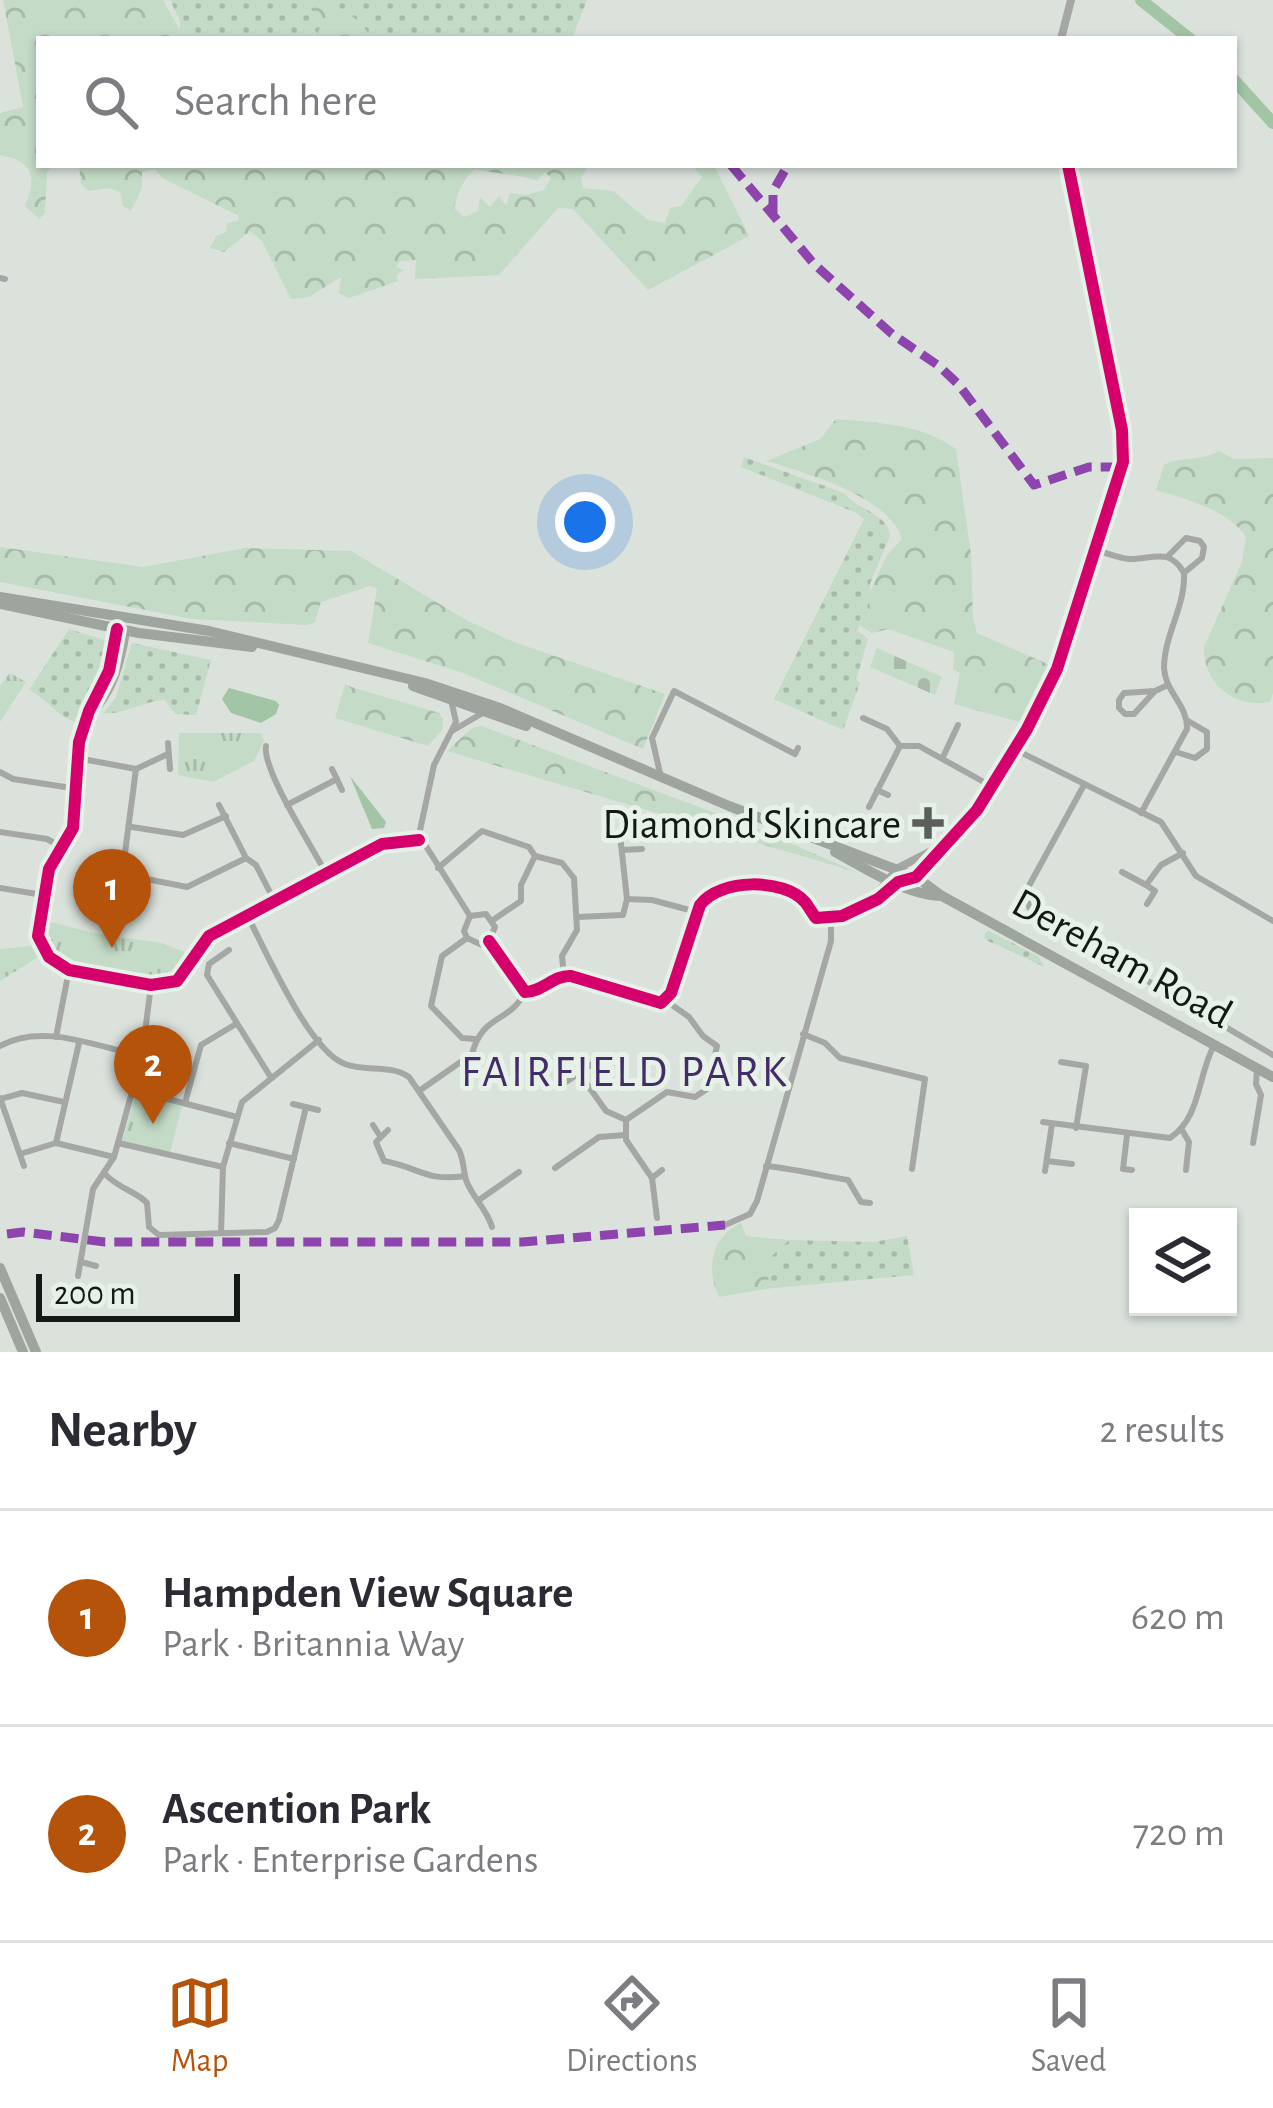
<!DOCTYPE html>
<html lang="en">
<head>
<meta charset="utf-8">
<style>
	:root { --surface:#fff; --page:#f7f7f7; --text:#2b2b33; --muted:#7c7c81; --line:#e1e1e2; --accent:#b45309 }
	body { margin:0; font-family:"Alegreya Sans",sans-serif; background:var(--page); color:var(--text) }
	.controls { position:absolute; right:36px; bottom:36px; display:grid; overflow:hidden; border-radius:0px; box-shadow:0 3px 9px #0004 }
	.controls button { width:108px; height:108px; display:grid; place-items:center; padding:0; border:0; border-bottom:3px solid var(--line); background:var(--surface); color:var(--text); font:60px sans-serif }
	.scale { position:absolute; left:36px; bottom:30px; width:204px; box-sizing:border-box; padding-left:12px; border:6px solid #141915; border-top:0; font-size:33px; line-height:42px; white-space:nowrap; color:#141915; -webkit-text-stroke:9px #e6f2e7; paint-order:stroke }
	.you { position:absolute; left:585px; top:522px; width:42px; height:42px; margin:-30px; border:9px solid #fff; border-radius:50%; background:#1a73e8; box-shadow:0 0 0 18px #1a73e833 }
	.badge { display:grid; place-items:center; width:78px; height:78px; border-radius:50%; background:var(--accent); color:#fff; font-size:39px; font-weight:700 }
	.pin { position:absolute; translate:-50% -99px; filter:drop-shadow(0 3px 6px #0008) }
	.pin::after { content:''; position:absolute; top:63px; width:42px; height:36px; background:inherit; clip-path:polygon(0 0,100% 0,50% 100%) }
	.list { margin:0; padding:0; list-style:none }
	h2 { display:flex; justify-content:space-between; align-items:center; height:156px; margin:0; padding:0 48px; font-size:51px }
	h2 small { font-size:39px; font-weight:400; color:var(--muted) }
	.list li { display:grid; grid-template-columns:78px 1fr auto; gap:36px; align-items:center; box-sizing:border-box; height:216px; padding:0 48px; border-top:3px solid var(--line) }
	.list b { display:block; font-size:45px; white-space:nowrap }
	.list p { margin:0; font-size:39px; white-space:nowrap; color:var(--muted) }
	.list em { font-size:39px; font-style:normal; color:var(--muted) }
	.icon { flex:none; width:66px; height:66px; fill:none; stroke:currentColor; stroke-width:2; stroke-linecap:round; stroke-linejoin:round }
	.map { position:relative; flex:none; width:1273px; height:1352px; overflow:hidden }
	.search { position:absolute; background:var(--surface); box-shadow:0 3px 9px #0004; left:36px; right:36px; top:36px; height:132px; display:flex; align-items:center; gap:30px; box-sizing:border-box; padding:0 42px; border-radius:0px; color:var(--muted); font-size:45px }
	.sheet { height:588px; background:var(--surface) }
	nav { display:flex; justify-content:space-around; align-items:center; box-sizing:border-box; height:168px; border-top:3px solid var(--line); background:var(--surface); font-size:33px; color:var(--muted) }
	nav a { display:grid; justify-items:center; gap:6px }
	nav .on { color:var(--accent) }
	.map>svg:first-child { display:block }
	.grass { fill:url(#grass-dots) }
	.forest { fill:url(#forest-crowns); fill-rule:evenodd }
	.cemetery { fill:url(#cemetery-stones) }
	.park { fill:url(#park-tufts) }
	.water { fill:#a1c5a5 }
	.lines { fill:none; stroke-linecap:round; stroke-linejoin:round }
	.river { stroke:#a1c5a5; stroke-width:12 }
	.minor { stroke:#a5a7a5; stroke-width:6 }
	.tertiary { stroke:#a5a7a5; stroke-width:8 }
	.trunk { stroke:#9ea49e; stroke-width:10 }
	.quiet { stroke:#8e44ad; stroke-width:9; stroke-dasharray:18 9; stroke-linecap:butt }
	.cycleway-casing { stroke:#e6f2e7; stroke-width:20 }
	.cycleway { stroke:#d6006c; stroke-width:12 }
	.poi-dot { fill:#5a5f5b; stroke:#e6f2e7; stroke-width:4.5 }
	.labels { text-anchor:middle; stroke-width:10; stroke-linejoin:round; paint-order:stroke }
	.poi-label { font-size:42px; fill:#141915; stroke:#e6f2e7; text-anchor:end }
	.street-label { font-size:42px; fill:#141915; stroke:#e6f2e7 }
	.neighbourhood-label { font-size:45px; letter-spacing:3px; fill:#432d68; stroke:#e6f2e7 }
</style>
</head>
<body>
<div class="map">
<svg width="1273" height="1352" viewBox="0 0 1273 1352">
	<defs>
		<pattern id="grass-dots" width="8" height="8" patternUnits="userSpaceOnUse" patternTransform="scale(3)"><rect width="8" height="8" fill="#c4dbc7"/><path d="M2 2h.1M6 6h.1" fill="none" stroke="#a8bbaa" stroke-width="1.8" stroke-linecap="round"/></pattern>
		<pattern id="forest-crowns" width="20" height="18" patternUnits="userSpaceOnUse" patternTransform="scale(3)"><rect width="20" height="18" fill="#c4dbc7"/><path d="M2 6a3 3 0 1 1 6 0M12 15a3 3 0 1 1 6 0" fill="none" stroke="#a8bbaa"/></pattern>
		<pattern id="cemetery-stones" width="16" height="16" patternUnits="userSpaceOnUse" patternTransform="scale(3)"><rect width="16" height="16" fill="#c4dbc7"/><path d="M2 7V4a2 2 0 0 1 4 0v3zM10 15v-3a2 2 0 0 1 4 0v3z" fill="#a8bbaa"/></pattern>
		<pattern id="park-tufts" width="24" height="20" patternUnits="userSpaceOnUse" patternTransform="scale(3)"><rect width="24" height="20" fill="#c4dbc7"/><path d="M3 7l-1-3M5 7V3M7 7l1-3M15 17l-1-3M17 17v-4M19 17l1-3" fill="none" stroke="#a8bbaa"/></pattern>
	</defs>
	<rect width="100%" height="100%" fill="#dbe2dc"/>
	<g class="grass">
		<polygon points="170,0 587,0 572,39 180,39 180,21"/>
		<path d="M744,457L844,493C857,510 888,513 890,536L870,584L871,613L861,615L858,631L868,639L856,680L860,683L843,730L774,699L864,519L857,513L741,467Z"/>
		<path d="M69,629L108,641C105,671 87,694 78,723C57,717 47,699 29,690Z"/>
		<path d="M132,643L211,660L196,715L175,714L165,700C143,701 124,715 104,713L116,697Z"/>
		<polygon points="987,930 1038,956 1045,967 988,941 984,937"/>
		<polygon points="907,1236 914,1275 764,1289 769,1283 766,1261 789,1240 874,1242"/>
	</g>
	<g class="forest">
		<path d="M3,0H163L185,39H39V165L52,166L47,173L45,213L39,219L25,206C37,177 34,161 0,155V113L23,107Z"/>
		<path d="M314,0C335,0 363,21 372,39H316L322,21L312,12L311,2Z"/>
		<path d="M79,165H589L581,178L583,188L613,191L648,220L665,223L670,208L681,206L702,177L692,165H714L749,236L648,290L573,209L558,208L499,275L415,279L416,260L400,261L396,267L404,270L396,276L398,281L349,298L339,293L341,277L309,297L291,299L262,241L250,231L224,252L210,248L216,236L226,232L227,223L238,221L239,216L162,178L155,169L142,172V188L131,211L123,206L120,193L110,188L89,191L81,184ZM475,169C497,175 517,173 537,181L545,172L551,178L544,190L527,195L510,193L506,205L499,196L490,207L480,197L478,211L464,217L455,209C455,196 464,178 475,169Z"/>
		<path d="M836,419C877,423 921,423 956,449L971,554L973,618L977,633L1050,665L1028,720L1020,722L954,704L960,673L953,669L954,652L888,629L872,633L859,625L861,615L871,613L868,596L887,555L902,539C890,497 806,473 767,461L820,439Z"/>
		<path d="M1219,451L1234,459L1273,458V693L1270,702C1234,709 1203,683 1204,647L1242,562L1246,537C1227,509 1187,500 1156,490L1164,465C1181,455 1198,463 1219,451Z"/>
		<polygon points="0,547 143,567 245,548 351,551 468,621 514,642 665,694 643,749 463,673 368,643 377,589 370,586 321,602 315,622 308,625 192,619 0,582"/>
		<polygon points="345,685 439,713 443,720 442,730 428,746 335,718"/>
		<polygon points="482,726 758,829 856,872 447,751 472,728"/>
		<path d="M741,1223L746,1236L789,1240L766,1261L769,1283L764,1289L719,1297C705,1269 712,1236 741,1223Z"/>
	</g>
	<polygon class="cemetery" points="877,648 942,677 935,695 870,667"/>
	<g class="park">
		<polygon points="10,673 26,682 0,722 0,686"/>
		<polygon points="179,733 261,733 264,741 254,761 213,782 178,775"/>
		<path d="M43,920L93,933L162,943L189,954C185,963 182,972 173,976C158,984 65,966 54,955C44,945 43,933 43,920Z"/>
		<polygon points="31,946 38,957 0,981 0,949"/>
		<polygon points="136,1094 182,1106 170,1153 122,1141"/>
	</g>
	<g class="water">
		<polygon points="229,688 276,701 279,705 276,714 261,723 231,713 222,699"/>
		<polygon points="350,776 386,822 384,828 372,829"/>
	</g>
	<g class="lines">
		<g class="river">
			<polyline points="1141,0 1190,39"/>
			<polyline points="1234,80 1273,123"/>
		</g>
		<g class="minor">
			<polyline points="0,278 5,279"/>
			<path d="M1099,551C1109,554 1119,558 1129,559C1154,559 1169,547 1184,573C1186,605 1164,635 1164,668C1165,692 1188,705 1187,729L1141,813"/>
			<polyline points="1168,556 1186,538 1200,541 1204,547 1202,558 1184,573"/>
			<polyline points="117,631 109,671 89,711 79,742 73,828 49,869 38,936 49,957 69,970 151,985 177,981 209,936 382,844 419,840"/>
			<polyline points="1155,691 1134,714 1125,714 1119,708 1119,700 1124,693 1155,691 1168,685"/>
			<polyline points="452,704 456,722 434,765 419,835 470,916"/>
			<path d="M90,717C114,694 122,663 127,632"/>
			<polyline points="863,718 887,729 900,746"/>
			<polyline points="452,731 481,714"/>
			<polyline points="168,743 170,769"/>
			<path d="M266,746C262,770 313,848 327,875"/>
			<polyline points="1014,749 1161,822 1196,876 1273,921"/>
			<polyline points="1176,752 1195,758 1207,749 1207,732 1188,721"/>
			<polyline points="943,757 958,725"/>
			<polyline points="77,758 136,769 123,868 126,875 187,887 246,858 256,865 275,902"/>
			<polyline points="136,769 168,754"/>
			<polyline points="332,769 342,790"/>
			<polyline points="0,772 13,779 78,789"/>
			<polyline points="660,773 652,738 674,691 795,754 798,748"/>
			<polyline points="1084,785 1025,893 1031,912 1273,1055"/>
			<polyline points="877,790 888,795"/>
			<polyline points="219,805 246,858"/>
			<polyline points="287,805 337,779"/>
			<polyline points="869,807 900,746 919,746 991,786"/>
			<polyline points="132,827 183,835 226,816"/>
			<polyline points="0,832 47,839 60,846"/>
			<polyline points="622,850 642,849"/>
			<polyline points="535,856 562,863 574,878 577,930 562,956 564,976"/>
			<polyline points="438,868 482,831 529,847 535,856 521,885 521,901 493,920"/>
			<polyline points="1122,872 1146,885 1161,865 1183,853"/>
			<polyline points="1146,885 1155,891 1147,904"/>
			<polyline points="0,888 43,895"/>
			<polyline points="627,899 652,900 697,912"/>
			<polyline points="871,899 896,869"/>
			<polyline points="470,916 464,931 467,938 482,945 489,941"/>
			<polyline points="470,916 486,914 495,927 489,941"/>
			<polyline points="121,917 129,877"/>
			<path d="M248,917C266,951 309,1051 345,1064C366,1072 390,1064 409,1077L459,1150C464,1161 463,1169 466,1180C472,1197 487,1209 492,1227"/>
			<polyline points="577,917 623,915 627,899 620,835"/>
			<polyline points="831,920 878,899 896,884"/>
			<polyline points="467,938 442,956 431,1006 462,1038 475,1039"/>
			<path d="M489,941L525,992C543,992 553,975 571,976L657,1003L669,997L700,905C720,878 784,878 805,902C809,907 812,913 816,918L831,920"/>
			<polyline points="229,950 209,964 207,975 270,1076"/>
			<polyline points="803,1034 825,1043 840,1058 925,1079 912,1169"/>
			<polyline points="56,1037 69,970"/>
			<path d="M0,1046C42,1022 97,1047 142,1056"/>
			<polyline points="1061,1062 1086,1066 1076,1128"/>
			<polyline points="579,1073 606,1111 626,1120"/>
			<polyline points="566,1082 592,1064"/>
			<polyline points="133,1090 237,1117"/>
			<path d="M419,1091L472,1054C483,1013 509,1024 525,992"/>
			<polyline points="0,1098 24,1166"/>
			<polyline points="0,1099 22,1093 64,1102"/>
			<polyline points="185,1103 201,1045 236,1024"/>
			<polyline points="293,1104 318,1110"/>
			<polyline points="626,1120 667,1092 695,1097 707,1089 717,1046 703,1036 689,1017 665,1000"/>
			<polyline points="626,1120 626,1140 652,1178 657,1218"/>
			<path d="M1043,1122L1170,1138C1201,1117 1197,1078 1214,1045"/>
			<polyline points="373,1125 380,1136"/>
			<path d="M388,1130L376,1142L384,1161C419,1167 425,1182 465,1176"/>
			<polyline points="1182,1130 1189,1142 1186,1170"/>
			<polyline points="1127,1135 1123,1169 1132,1170"/>
			<polyline points="56,1143 79,1043"/>
			<polyline points="118,1143 223,1167"/>
			<polyline points="229,1143 294,1159"/>
			<polyline points="1253,1143 1261,1095 1256,1084 1257,1069"/>
			<polyline points="20,1154 56,1143 114,1157"/>
			<polyline points="1047,1161 1072,1164"/>
			<path d="M766,1166C795,1169 819,1175 848,1180L861,1202L870,1203"/>
			<polyline points="555,1168 599,1137 625,1135"/>
			<polyline points="1045,1171 1052,1124"/>
			<path d="M106,1175C121,1190 136,1191 147,1203L149,1227L159,1235L267,1232L275,1228L279,1220L306,1107"/>
			<polyline points="652,1178 662,1170"/>
			<polyline points="479,1200 519,1172"/>
			<polyline points="725,1225 750,1214 757,1201 831,941 831,920"/>
			<polyline points="221,1233 223,1167 242,1102 319,1040"/>
			<polyline points="81,1262 96,1266"/>
			<polyline points="78,1276 93,1189 114,1157 142,1056 151,985"/>
		</g>
		<g class="tertiary">
			<polyline points="1061,39 1071,0"/>
			<polyline points="898,868 937,848"/>
			<path d="M898,882C918,876 925,864 940,849C1037,751 1084,610 1120,479L1124,457L1122,430L1068,165"/>
		</g>
		<g class="trunk">
			<polyline points="0,597 209,631 425,683 500,708 729,806 916,877 942,896 1273,1077"/>
			<polyline points="0,604 139,633 252,647"/>
			<polyline points="413,686 526,726"/>
			<path d="M835,852C865,868 908,896 942,896"/>
			<polyline points="0,1268 36,1352"/>
			<polyline points="0,1298 23,1352"/>
		</g>
		<g class="quiet">
			<polyline points="731,165 814,264 892,334 939,366 959,385 1034,485 1089,467 1122,467"/>
			<polyline points="773,213 773,191 788,165"/>
			<polyline points="7,1234 23,1232 105,1242 522,1242 725,1225"/>
		</g>
		<g class="cycleway-casing">
			<g id="cycleway">
				<polyline points="117,629 109,671 89,711 79,742 73,828 49,869 38,936 49,957 69,970 151,985 177,981 209,936 382,844 419,840"/>
				<path d="M489,941L525,992C543,992 553,975 571,976L661,1003L671,993L700,905C720,878 784,878 805,902C809,907 812,913 816,918L842,916L878,899L898,882L916,877L977,810L1027,729L1057,669L1123,462L1122,430L1068,165"/>
			</g>
		</g>
		<use href="#cycleway" class="cycleway"/>
	</g>
	<path class="poi-dot" d="M922 805h12v12h12v12h-12v12h-12v-12h-12v-12h12z"/>
	<g class="labels">
		<g class="poi-label">
			<text x="901" y="838">Diamond Skincare</text>
		</g>
		<g class="street-label">
			<text transform="translate(1123 957) rotate(29)" y="15">Dereham Road</text>
		</g>
		<g class="neighbourhood-label">
			<text x="625" y="1086">FAIRFIELD PARK</text>
		</g>
	</g>
</svg>
<div class="controls">
<button><svg class="icon" aria-label="layers" viewBox="0 0 24 24"><path d="M12 4l9 5-9 5-9-5zM3 14l9 5 9-5"/></svg></button>
</div>
<div class="scale">200 m</div>
<div class="you"></div>
<div class="pin badge" style="left:112px;top:948px">1</div>
<div class="pin badge" style="left:153px;top:1124px">2</div>
<div class="search"><svg class="icon" aria-label="search" viewBox="0 0 24 24"><circle cx="10" cy="10" r="6"/><path d="M15 15l6 6"/></svg>Search here</div>
</div>
<section class="sheet">
<h2>Nearby<small>2 results</small></h2>
<ul class="list">
<li><span class="badge">1</span><div><b>Hampden View Square</b><p>Park · Britannia Way</p></div><em>620 m</em></li>
<li><span class="badge">2</span><div><b>Ascention Park</b><p>Park · Enterprise Gardens</p></div><em>720 m</em></li>
</ul>
</section>
<nav>
<a class="on"><svg class="icon" aria-label="map" viewBox="0 0 24 24"><path d="M3 6l6-2 6 2 6-2v14l-6 2-6-2-6 2zM9 4v14M15 6v14"/></svg>Map</a>
<a><svg class="icon" aria-label="directions" viewBox="0 0 24 24"><path d="M12 3l9 9-9 9-9-9zM9 14v-3h6M13 9l2 2-2 2"/></svg>Directions</a>
<a><svg class="icon" aria-label="saved" viewBox="0 0 24 24"><path d="M7 4h10v16l-5-4-5 4z"/></svg>Saved</a>
</nav>
</body>
</html>
